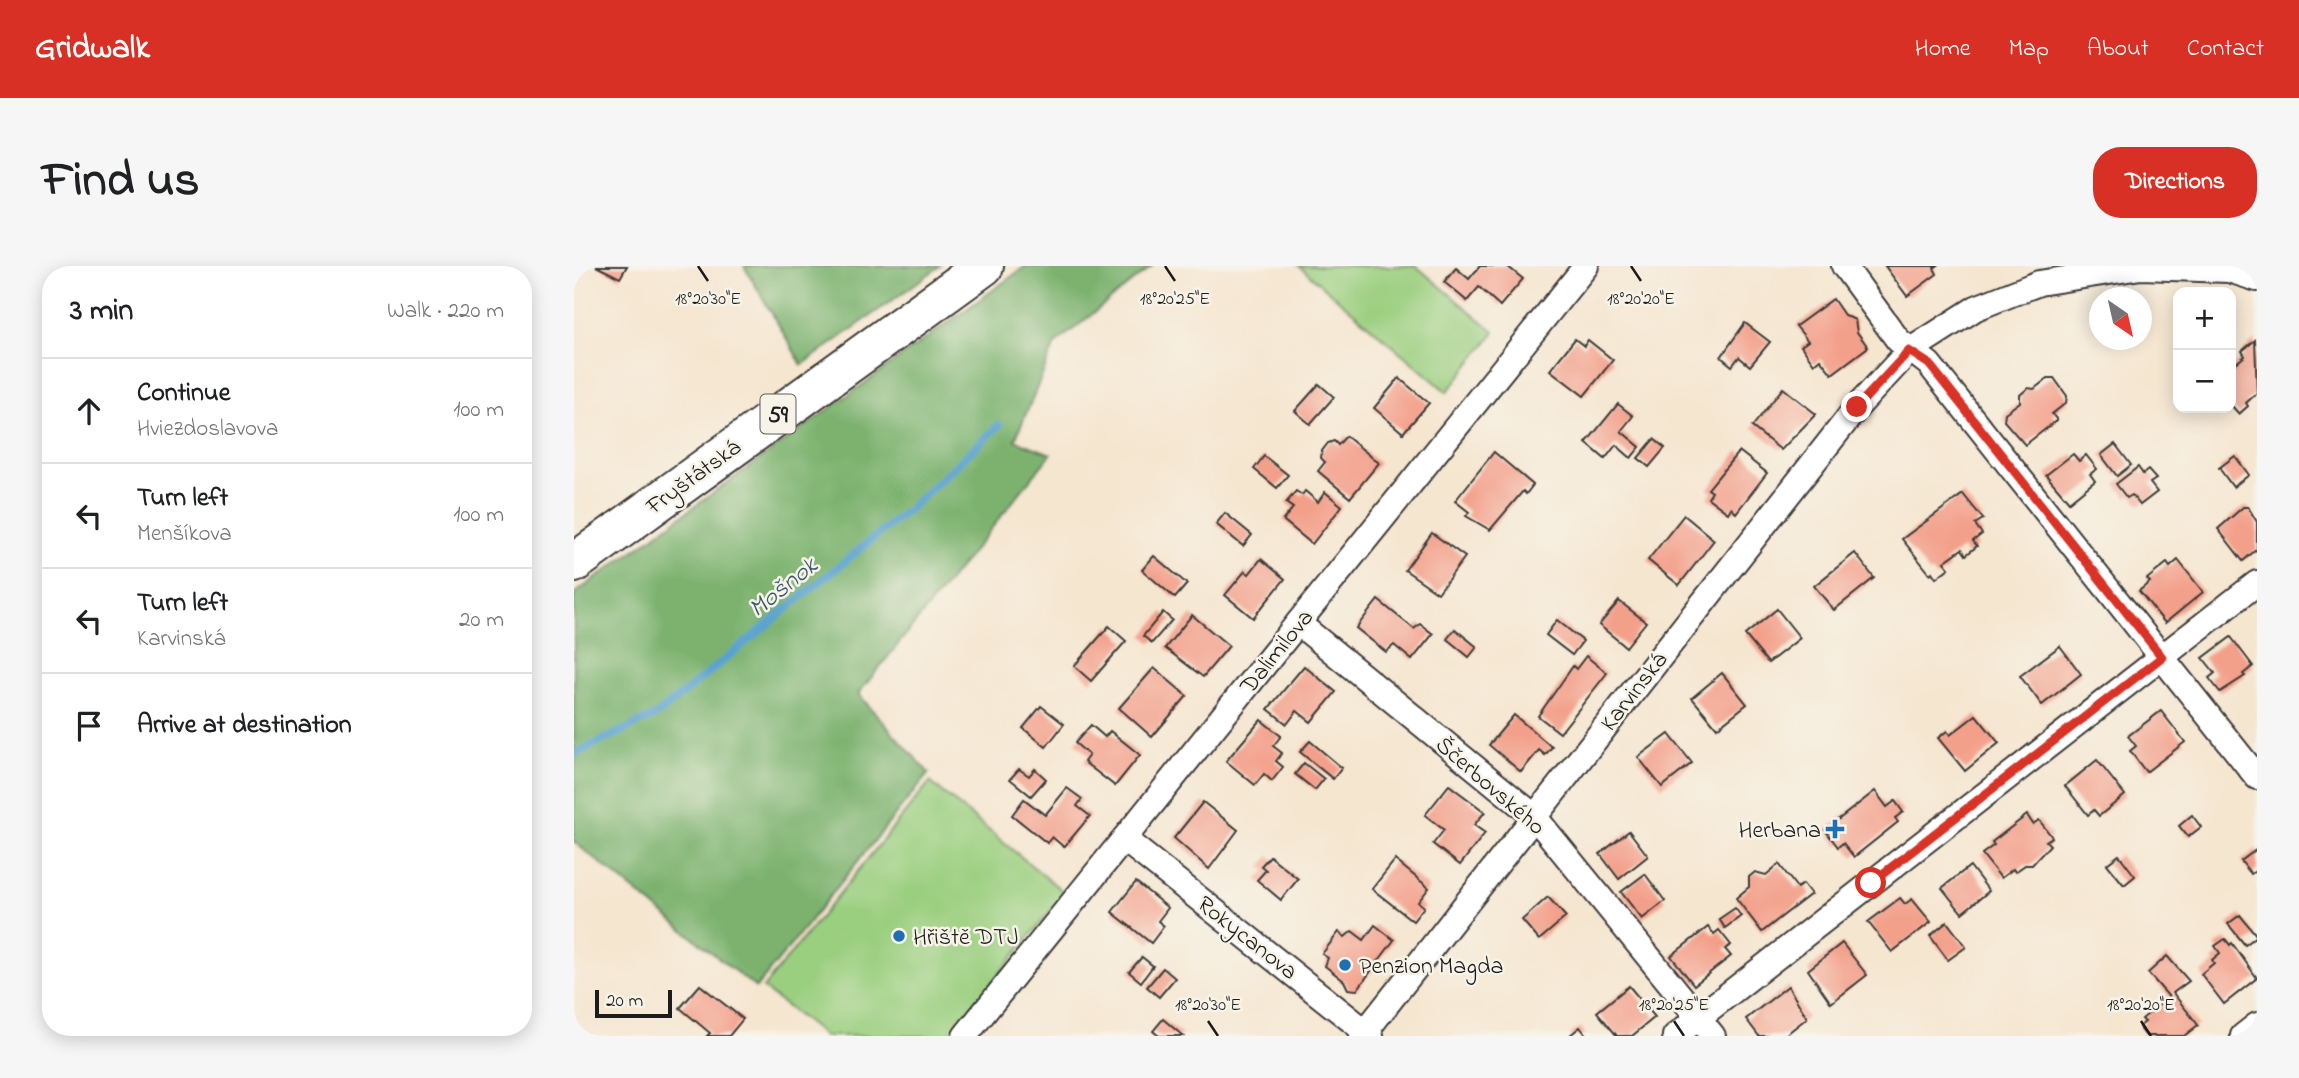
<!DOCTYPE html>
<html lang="en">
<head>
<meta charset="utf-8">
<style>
	:root { --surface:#fff; --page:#f6f6f6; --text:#202124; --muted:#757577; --line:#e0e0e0; --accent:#d93025 }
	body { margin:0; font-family:"Indie Flower",sans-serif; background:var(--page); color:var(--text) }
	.controls { position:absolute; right:21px; top:21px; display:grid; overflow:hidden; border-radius:14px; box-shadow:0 4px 18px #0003 }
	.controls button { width:63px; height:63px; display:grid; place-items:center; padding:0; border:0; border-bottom:2px solid var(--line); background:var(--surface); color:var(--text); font:35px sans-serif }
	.compass { position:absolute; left:1515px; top:21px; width:63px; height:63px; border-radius:50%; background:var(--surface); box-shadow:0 4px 18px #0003; rotate:146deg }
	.scale { position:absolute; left:21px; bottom:18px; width:77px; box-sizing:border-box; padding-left:7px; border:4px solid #1c1c1c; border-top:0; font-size:19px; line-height:24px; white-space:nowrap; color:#1c1c1c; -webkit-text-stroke:5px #f7f3e8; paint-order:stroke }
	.stop { position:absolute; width:21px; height:21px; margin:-16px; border:5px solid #d93025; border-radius:50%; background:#fff }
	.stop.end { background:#d93025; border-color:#fff; box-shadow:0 2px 7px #0008 }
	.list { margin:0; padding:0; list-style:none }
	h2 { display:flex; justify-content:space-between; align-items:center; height:91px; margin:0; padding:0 28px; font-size:30px }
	h2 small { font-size:23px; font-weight:400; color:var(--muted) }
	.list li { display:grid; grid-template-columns:46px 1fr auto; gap:21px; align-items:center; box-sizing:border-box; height:105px; padding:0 28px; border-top:2px solid var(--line) }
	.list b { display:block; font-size:26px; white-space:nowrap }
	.list p { margin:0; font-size:23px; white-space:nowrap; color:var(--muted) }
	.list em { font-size:23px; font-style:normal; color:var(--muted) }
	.icon { flex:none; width:38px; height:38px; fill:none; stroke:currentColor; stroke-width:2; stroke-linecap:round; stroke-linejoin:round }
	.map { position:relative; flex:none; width:1683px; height:770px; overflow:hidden; border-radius:28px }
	header { display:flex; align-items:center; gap:42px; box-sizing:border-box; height:98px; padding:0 35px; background:var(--accent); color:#fff }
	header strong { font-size:33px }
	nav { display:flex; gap:38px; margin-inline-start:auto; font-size:24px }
	.intro { display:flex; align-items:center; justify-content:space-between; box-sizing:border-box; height:168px; padding:0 42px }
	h1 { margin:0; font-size:49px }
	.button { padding:18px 32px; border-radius:28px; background:var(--accent); color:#fff; font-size:24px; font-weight:700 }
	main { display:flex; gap:42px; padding:0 42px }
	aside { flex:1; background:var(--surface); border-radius:28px; box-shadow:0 4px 18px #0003 }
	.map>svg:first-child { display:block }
	.green { fill:#9bcf80; stroke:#5c764e; stroke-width:2 }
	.forest { fill:#7cb26e; stroke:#4c6745; stroke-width:2 }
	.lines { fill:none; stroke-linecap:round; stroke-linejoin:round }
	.stream { stroke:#57a1cf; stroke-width:8 }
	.building { fill:#f3a08b }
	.minor-casing { stroke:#3d3a37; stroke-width:28 }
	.primary-casing { stroke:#3d3a37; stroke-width:42 }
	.minor { stroke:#fff; stroke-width:24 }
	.primary { stroke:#fff; stroke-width:38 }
	.route { stroke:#d93025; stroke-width:9 }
	.ticks { fill:none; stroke:#1c1c1c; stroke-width:2.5 }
	.poi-dot { fill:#1f6fb2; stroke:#f7f3e8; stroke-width:2.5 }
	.labels { text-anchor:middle; stroke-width:5; stroke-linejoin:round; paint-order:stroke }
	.shield { fill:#f7f3e8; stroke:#5e5c59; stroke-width:2 }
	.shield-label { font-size:23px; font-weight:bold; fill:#1c1c1c }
	.street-label { font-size:24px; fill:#1c1c1c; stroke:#f7f3e8 }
	.poi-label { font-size:24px; fill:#1c1c1c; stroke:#f7f3e8; text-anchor:start }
	.water-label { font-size:26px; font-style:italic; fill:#37586d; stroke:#f7f3e8 }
	.ticks-label { font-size:18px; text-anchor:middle; fill:#1c1c1c; stroke:#f7f3e8; stroke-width:5; stroke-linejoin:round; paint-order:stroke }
</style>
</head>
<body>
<header>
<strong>Gridwalk</strong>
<nav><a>Home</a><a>Map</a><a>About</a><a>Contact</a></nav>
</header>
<div class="intro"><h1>Find us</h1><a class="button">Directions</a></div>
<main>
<aside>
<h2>3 min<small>Walk · 220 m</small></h2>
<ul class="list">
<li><svg class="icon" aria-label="ahead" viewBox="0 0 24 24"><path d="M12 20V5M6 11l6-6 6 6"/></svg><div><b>Continue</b><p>Hviezdoslavova</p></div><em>100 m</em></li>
<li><svg class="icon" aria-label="left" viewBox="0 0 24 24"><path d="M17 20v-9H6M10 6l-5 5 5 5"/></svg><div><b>Turn left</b><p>Menšíkova</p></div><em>100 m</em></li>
<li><svg class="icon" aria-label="left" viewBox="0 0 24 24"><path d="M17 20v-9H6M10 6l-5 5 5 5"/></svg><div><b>Turn left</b><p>Karvinská</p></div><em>20 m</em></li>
<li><svg class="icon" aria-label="arrive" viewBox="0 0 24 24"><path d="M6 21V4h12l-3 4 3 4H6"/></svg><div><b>Arrive at destination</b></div></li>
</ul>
</aside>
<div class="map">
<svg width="1683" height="770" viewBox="0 0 1683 770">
	<rect width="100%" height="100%" fill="#f7f3e8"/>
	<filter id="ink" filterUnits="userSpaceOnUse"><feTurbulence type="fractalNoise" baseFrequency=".0143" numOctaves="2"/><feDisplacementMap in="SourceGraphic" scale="14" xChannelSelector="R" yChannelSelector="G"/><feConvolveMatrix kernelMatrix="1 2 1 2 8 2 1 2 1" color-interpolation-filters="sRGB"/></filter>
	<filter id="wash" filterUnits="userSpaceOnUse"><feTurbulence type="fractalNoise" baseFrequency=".00686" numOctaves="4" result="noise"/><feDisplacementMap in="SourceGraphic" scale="28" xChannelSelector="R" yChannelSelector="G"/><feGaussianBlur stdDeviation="1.57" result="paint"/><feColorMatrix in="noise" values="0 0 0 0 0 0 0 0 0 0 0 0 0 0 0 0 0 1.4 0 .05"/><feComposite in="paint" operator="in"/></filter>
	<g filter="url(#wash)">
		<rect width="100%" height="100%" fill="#f5e6d0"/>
		<g class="green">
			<polygon points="725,0 842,0 921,66 873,126"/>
			<polygon points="356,516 491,627 375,770 250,770 189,722"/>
		</g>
		<g class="forest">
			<polygon points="170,0 366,0 228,99"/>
			<polygon points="452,0 578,0 481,78 441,174 477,188 284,428 355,507 182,722 0,576 0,328"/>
		</g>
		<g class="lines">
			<polyline class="stream" points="0,488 84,448 335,243 425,159"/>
		</g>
		<g id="blocks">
			<g class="building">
				<polygon points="22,0 53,0 46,12"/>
				<polygon points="906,0 933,0 949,13 926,40 905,21 893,35 870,16 882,2 895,13"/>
				<polygon points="1311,0 1363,0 1360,2 1363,8 1333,30"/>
				<polygon points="1259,33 1270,49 1281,54 1283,66 1294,81 1258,108 1246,93 1240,98 1227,80 1234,75 1222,60"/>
				<polygon points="1171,57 1196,76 1176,100 1165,91 1158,100 1147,91"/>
				<polygon points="1001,73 1010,80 1014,74 1039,94 1010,130 976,104"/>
				<polygon points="1681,74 1683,127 1672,137 1674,140 1665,148 1657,139 1657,101 1671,90 1668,85"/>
				<polygon points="825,112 855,137 829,167 800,142"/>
				<polygon points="1474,112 1480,112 1493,130 1492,137 1478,148 1483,154 1451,179 1430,155 1431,147 1446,136 1446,129 1454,122 1460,123"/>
				<polygon points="745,118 760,131 736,158 721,145"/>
				<polygon points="1209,122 1242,148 1207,184 1178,161"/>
				<polygon points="1044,138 1059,150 1047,165 1066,181 1057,192 1042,179 1031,193 1012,177"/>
				<polygon points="772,170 805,197 776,232 744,205 751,196 747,192 748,185 754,177 760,175 764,179"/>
				<polygon points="1080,173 1091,182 1075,201 1064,192"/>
				<polygon points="1541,178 1557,199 1543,210 1527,189"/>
				<polygon points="1165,185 1193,207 1162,247 1157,242 1154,247 1134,232 1138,226 1134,223"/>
				<polygon points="920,186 959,219 952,228 949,225 916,264 892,250 895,246 881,235"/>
				<polygon points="1499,188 1505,195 1512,189 1523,203 1516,208 1521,215 1495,236 1472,209"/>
				<polygon points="690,190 714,209 703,222 680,203"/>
				<polygon points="1661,190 1675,209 1659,221 1645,202"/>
				<polygon points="1564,201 1569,208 1574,204 1582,213 1576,217 1583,226 1566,239 1558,229 1553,232 1542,218"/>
				<polygon points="722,225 728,229 731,225 744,236 751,226 768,240 738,278 709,254 719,242 712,237"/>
				<polygon points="1389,228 1409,253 1401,258 1408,268 1399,275 1403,280 1392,289 1388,283 1370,296 1375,302 1362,312 1358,306 1356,308 1328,273"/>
				<polygon points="1669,241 1674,241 1683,256 1683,283 1669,295 1644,263"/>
				<polygon points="651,247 678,269 669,280 642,258"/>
				<polygon points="1110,249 1140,274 1105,319 1074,294"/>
				<polygon points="858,267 891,291 864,327 831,304"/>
				<polygon points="1281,287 1300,312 1260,344 1240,320"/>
				<polygon points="580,290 613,318 601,332 568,304"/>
				<polygon points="687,293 711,313 679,352 651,329 671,305 675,308"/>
				<polygon points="1604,294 1629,326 1591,357 1565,325 1576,316 1573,313 1593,297 1596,301"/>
				<polygon points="804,334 840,363 846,358 859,368 838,394 820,379 812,386 782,362"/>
				<polygon points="1045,335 1072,356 1052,381 1025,359"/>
				<polygon points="1203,343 1226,372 1194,397 1171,369"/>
				<polygon points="589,346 598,354 578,377 569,370"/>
				<polygon points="618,349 655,380 629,411 591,382"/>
				<polygon points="983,354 1009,375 998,389 972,369"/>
				<polygon points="535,360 552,375 517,415 500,400"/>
				<polygon points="881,363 903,381 895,391 873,373"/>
				<polygon points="1657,371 1679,400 1669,408 1671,410 1646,426 1635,412 1641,407 1629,392"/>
				<polygon points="1486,380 1507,408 1468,439 1446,410"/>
				<polygon points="1012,390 1033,407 986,467 964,450 999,400 1002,403"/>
				<polygon points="730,400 762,426 737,456 723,445 713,458 694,443"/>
				<polygon points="580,402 613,430 578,471 545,442"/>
				<polygon points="1148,407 1173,438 1143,462 1118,432"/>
				<polygon points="467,440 490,458 472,481 449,462"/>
				<polygon points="1587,445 1611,476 1572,506 1556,485 1562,480 1554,470"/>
				<polygon points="940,449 978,481 971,489 965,484 947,506 915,479"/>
				<polygon points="1402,449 1425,477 1391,505 1364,472 1373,465 1376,469"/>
				<polygon points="687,454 707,470 699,480 708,487 702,495 709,501 698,515 690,508 681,519 652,495"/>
				<polygon points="517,459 531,471 536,465 566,489 541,520 510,496 515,489 501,477"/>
				<polygon points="1095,468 1118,497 1088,521 1064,491"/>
				<polygon points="736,475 768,502 759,513 726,486"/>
				<polygon points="1523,494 1551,529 1525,550 1520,544 1514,549 1491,520"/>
				<polygon points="730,497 750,513 741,524 721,508"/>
				<polygon points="445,503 455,510 461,503 472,513 457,530 436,513"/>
				<polygon points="875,519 911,546 900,559 911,567 886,599 859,578 870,564 851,549"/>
				<polygon points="493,522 508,533 503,540 516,550 490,581 478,571 473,577 438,549 450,533 471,549"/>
				<polygon points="1301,525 1313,541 1321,535 1329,546 1321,552 1324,556 1280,591 1269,577 1264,581 1251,564"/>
				<polygon points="629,536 664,564 635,603 600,572"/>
				<polygon points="1453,549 1459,558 1465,554 1478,571 1472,575 1476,579 1458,599 1451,599 1441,606 1439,603 1427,612 1408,588 1420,579 1418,576"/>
				<polygon points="1618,549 1627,561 1614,571 1605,560"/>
				<polygon points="1055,565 1074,590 1045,613 1026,588"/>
				<polygon points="1683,583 1683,604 1677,608 1667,595"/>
				<polygon points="1545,589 1561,610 1550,619 1533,598"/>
				<polygon points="696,590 724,613 707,634 683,614 692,604 687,600"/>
				<polygon points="821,594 855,622 844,636 850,641 839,655 798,623"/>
				<polygon points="1205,598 1223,622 1229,618 1237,628 1188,666 1162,632 1175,621 1175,611 1181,606 1192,609"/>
				<polygon points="1396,600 1415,625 1388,647 1368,622"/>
				<polygon points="1071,608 1091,635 1068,653 1047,626"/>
				<polygon points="562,616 594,642 584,655 590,660 577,677 538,646"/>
				<polygon points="974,631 992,651 965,674 948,654"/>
				<polygon points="1326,632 1331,638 1338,633 1357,656 1318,686 1294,656"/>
				<polygon points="1161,642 1167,650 1151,662 1145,653"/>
				<polygon points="1666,649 1683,670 1671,679 1654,658"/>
				<polygon points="1373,656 1392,681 1374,694 1356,670"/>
				<polygon points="801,659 820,674 783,724 774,723 770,715 751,700 754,692 748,688 765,666 771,671 778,665 790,674"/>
				<polygon points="1134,661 1140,668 1145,664 1157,679 1151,683 1157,690 1120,719 1097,690"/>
				<polygon points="1651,673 1656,679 1658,677 1683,712 1650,738 1627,708 1640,697 1638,694 1646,687 1641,680"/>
				<polygon points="1268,677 1293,709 1257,737 1234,704"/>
				<polygon points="1593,690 1615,715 1599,727 1624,759 1610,770 1572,770 1565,761 1571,756 1568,753 1595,731 1574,707"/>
				<polygon points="568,691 579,700 567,716 555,706"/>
				<polygon points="589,702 601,712 585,731 573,721"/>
				<polygon points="126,719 169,753 155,770 133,770 136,767 106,742"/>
				<polygon points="1055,720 1081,751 1058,770 1043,770 1023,746"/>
				<polygon points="1214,720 1233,752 1210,770 1185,770 1172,753"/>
				<polygon points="589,753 609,770 585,770 579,765"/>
				<polygon points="1006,761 1013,770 995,770"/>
			</g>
		</g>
	</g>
	<g filter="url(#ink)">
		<use href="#blocks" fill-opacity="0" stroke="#3d3a37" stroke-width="2"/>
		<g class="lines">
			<g class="minor-casing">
				<g id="minor">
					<polyline points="1270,0 1324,74 1355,98 1683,511"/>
					<polyline points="724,357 960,550 1139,770"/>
					<polyline points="550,573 797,770"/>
					<polyline points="391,770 1012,0"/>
					<polyline points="788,770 1283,141 1335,85 1402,42 1465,17 1567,1 1655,4 1683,13"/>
					<polyline points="1101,770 1683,317"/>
					<polyline points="1669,770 1683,759"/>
				</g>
			</g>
			<g class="primary-casing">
				<polyline id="primary" points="0,297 410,0"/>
			</g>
			<use href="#minor" class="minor"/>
			<use href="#primary" class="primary"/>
		</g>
	</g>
	<g class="lines" filter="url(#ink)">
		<polyline class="route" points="1283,141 1335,85 1355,98 1588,391 1297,617"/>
	</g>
	<path class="ticks" d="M124,0L134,15M591,0L601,15M1057,0L1067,15M634,755L644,770M1100,755L1110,770M1567,755L1577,770"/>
	<g class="poi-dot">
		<path d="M1257.5 552.5h7v7h7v7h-7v7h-7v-7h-7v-7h7z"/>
		<circle cx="325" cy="670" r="7"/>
		<circle cx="771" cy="699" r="7"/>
	</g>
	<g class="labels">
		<rect class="shield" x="186.5" y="128.5" width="35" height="39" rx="5"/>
		<g class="shield-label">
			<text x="204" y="156">59</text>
		</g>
		<g class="street-label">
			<text transform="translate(119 210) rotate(-36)" y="8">Fryštátská</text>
			<text transform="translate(702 385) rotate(-51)" y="8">Dalimilova</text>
			<text transform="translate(1059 425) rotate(-52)" y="8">Karvinská</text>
			<text transform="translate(917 519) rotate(41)" y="8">Ščerbovského</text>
			<text transform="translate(674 671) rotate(38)" y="8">Rokycanova</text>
		</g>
		<g class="poi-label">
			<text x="1247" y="571" text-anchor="end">Herbana</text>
			<text x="339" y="678">Hřiště DTJ</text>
			<text x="785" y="707">Penzion Magda</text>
		</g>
		<g class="water-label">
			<text transform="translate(208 320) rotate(-39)" y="9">Mošnok</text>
		</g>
	</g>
	<g class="ticks-label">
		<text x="134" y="38">18°20'30"E</text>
		<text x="601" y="38">18°20'25"E</text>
		<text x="1067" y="38">18°20'20"E</text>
		<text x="634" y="744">18°20'30"E</text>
		<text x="1100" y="744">18°20'25"E</text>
		<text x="1567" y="744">18°20'20"E</text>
	</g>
</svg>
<div class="controls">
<button>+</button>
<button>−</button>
</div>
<svg class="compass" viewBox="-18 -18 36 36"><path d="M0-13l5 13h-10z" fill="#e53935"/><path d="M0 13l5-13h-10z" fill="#757577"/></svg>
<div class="scale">20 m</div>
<div class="stop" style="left:1297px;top:617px"></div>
<div class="stop end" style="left:1283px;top:141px"></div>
</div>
</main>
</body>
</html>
